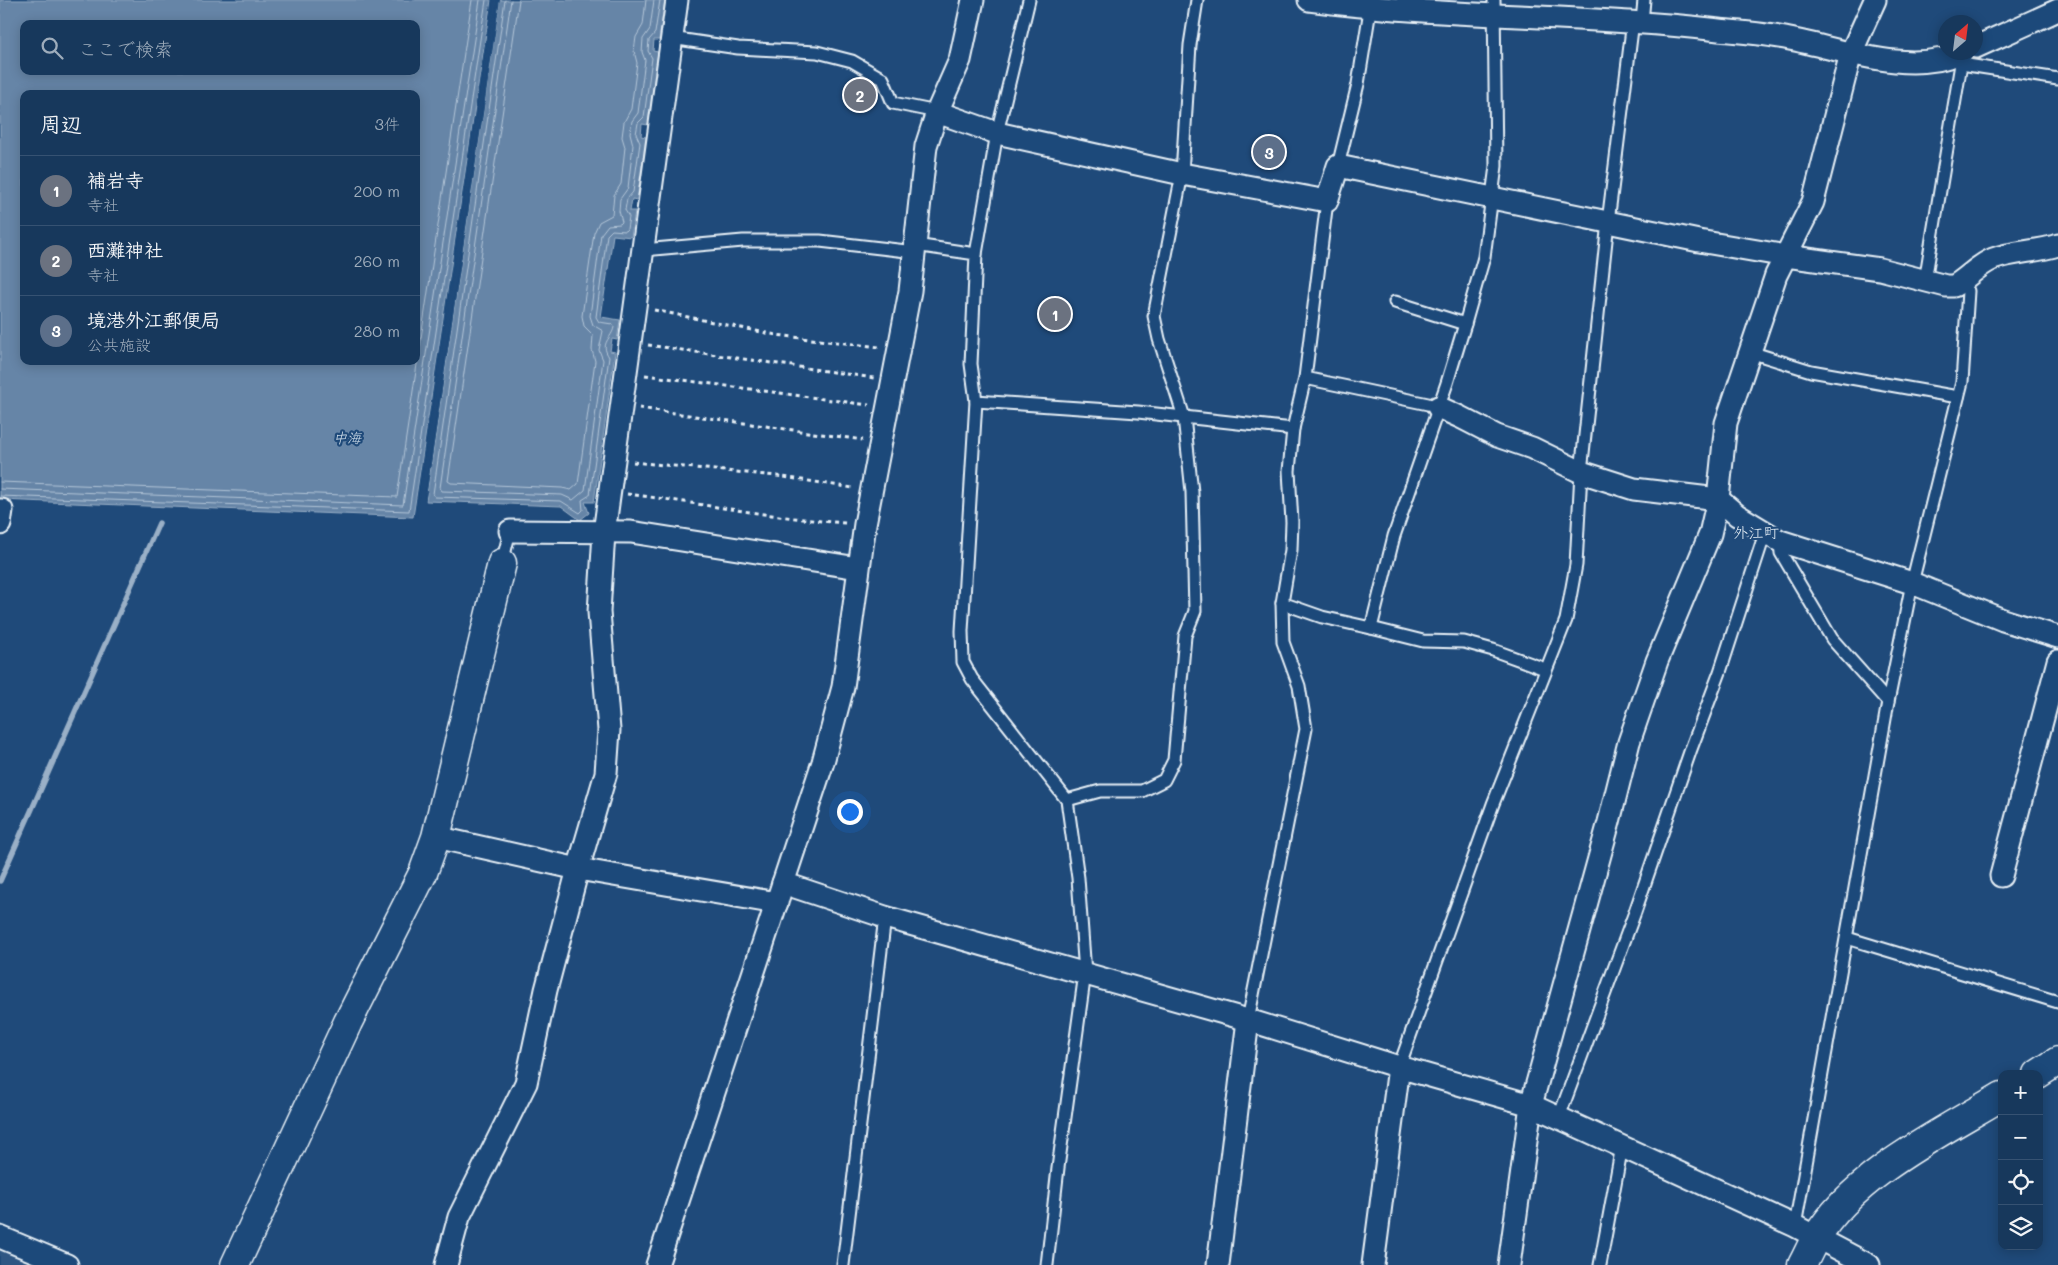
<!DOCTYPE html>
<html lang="ja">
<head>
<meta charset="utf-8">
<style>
	:root { --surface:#17385c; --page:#203f62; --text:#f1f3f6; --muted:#9eacbb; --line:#365272; --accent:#d6ab8b }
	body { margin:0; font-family:Mali,"Klee One",sans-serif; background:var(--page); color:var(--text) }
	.controls { position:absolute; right:15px; bottom:15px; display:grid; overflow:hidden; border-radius:10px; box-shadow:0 2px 12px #0003 }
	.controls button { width:45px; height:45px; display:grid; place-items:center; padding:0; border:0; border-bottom:1px solid var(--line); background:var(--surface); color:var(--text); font:25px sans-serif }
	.compass { position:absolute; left:1938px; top:15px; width:45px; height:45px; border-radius:50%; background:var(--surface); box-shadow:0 2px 12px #0003; rotate:28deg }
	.you { position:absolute; left:849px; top:811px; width:18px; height:18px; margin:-12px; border:4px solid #fff; border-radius:50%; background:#1a73e8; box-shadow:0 0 0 8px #1a73e833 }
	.badge { display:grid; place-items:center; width:32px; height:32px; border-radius:50%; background:var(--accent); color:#fff; font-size:16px; font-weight:700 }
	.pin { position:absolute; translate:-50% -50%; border:2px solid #fff; box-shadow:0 1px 5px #0006 }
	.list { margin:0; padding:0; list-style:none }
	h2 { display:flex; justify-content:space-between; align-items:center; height:65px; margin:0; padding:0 20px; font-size:21px }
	h2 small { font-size:16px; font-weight:400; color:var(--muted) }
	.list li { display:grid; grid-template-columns:32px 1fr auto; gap:15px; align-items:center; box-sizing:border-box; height:70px; padding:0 20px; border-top:1px solid var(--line) }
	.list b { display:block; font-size:19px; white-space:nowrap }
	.list p { margin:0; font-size:16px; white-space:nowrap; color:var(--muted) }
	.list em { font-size:16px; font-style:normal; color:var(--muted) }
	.icon { flex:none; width:28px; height:28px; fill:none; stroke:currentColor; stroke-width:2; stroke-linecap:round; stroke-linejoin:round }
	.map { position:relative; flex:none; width:2058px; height:1265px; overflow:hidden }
	.search { position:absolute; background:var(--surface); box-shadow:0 2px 12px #0003; left:20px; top:20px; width:400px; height:55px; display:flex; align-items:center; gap:12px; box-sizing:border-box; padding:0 18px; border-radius:10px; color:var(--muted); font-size:19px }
	.panel { position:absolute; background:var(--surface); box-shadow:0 2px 12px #0003; left:20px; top:90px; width:400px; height:275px; border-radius:10px }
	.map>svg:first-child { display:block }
	.built { fill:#2e5683 }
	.water { fill:#6685a7; stroke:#9ab0c7; fill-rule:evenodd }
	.pier { fill:#1f4a7a }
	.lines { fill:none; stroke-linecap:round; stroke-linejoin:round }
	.shore { stroke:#b4c6d8; stroke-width:1 }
	.stream { stroke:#9ab0c7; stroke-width:5.5 }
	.service-casing { stroke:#e8f1f8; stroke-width:15 }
	.minor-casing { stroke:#e8f1f8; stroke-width:25 }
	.tertiary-casing { stroke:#e8f1f8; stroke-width:31 }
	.path { stroke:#e8f1f8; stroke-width:3; stroke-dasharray:4 4; stroke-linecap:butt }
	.service { stroke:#1f4a7a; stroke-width:11 }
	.minor { stroke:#1f4a7a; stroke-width:21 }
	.tertiary { stroke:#1f4a7a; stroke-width:28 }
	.labels { text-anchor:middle; stroke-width:4.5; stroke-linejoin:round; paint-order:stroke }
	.water-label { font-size:14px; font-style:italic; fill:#d4e1ec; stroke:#1f4a7a }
	.quarter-label { font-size:15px; fill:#e8f1f8; stroke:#1f4a7a }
</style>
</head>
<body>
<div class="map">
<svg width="2058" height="1265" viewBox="0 0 2058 1265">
	<rect width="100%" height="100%" fill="#1f4a7a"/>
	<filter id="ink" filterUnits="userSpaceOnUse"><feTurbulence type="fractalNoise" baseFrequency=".02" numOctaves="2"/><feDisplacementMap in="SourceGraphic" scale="10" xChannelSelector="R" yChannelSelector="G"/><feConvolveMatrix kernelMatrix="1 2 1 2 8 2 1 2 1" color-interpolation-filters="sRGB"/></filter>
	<g filter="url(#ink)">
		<polygon class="built" points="0,1244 50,1265 0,1265"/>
		<g class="water">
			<path d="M0,0H491L413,517L0,500ZM24,24H416V71H24ZM24,94H416V361H24Z"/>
			<polygon points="500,0 665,0 659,40 654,40 653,51 658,52 648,125 642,124 641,136 646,137 637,200 632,199 630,211 635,211 631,237 613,235 601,317 620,320 617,340 612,339 610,351 615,352 594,502 585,502 589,513 580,520 561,506 426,501"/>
		</g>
		<g class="pier">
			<polygon points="492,0 494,0 447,311 416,517 414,518"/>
			<polygon points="498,0 500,0 425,503 424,501"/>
		</g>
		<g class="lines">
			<g class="shore">
				<path d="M505,0L433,494L435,497L561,501L580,513L583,510L582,500L590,495L609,357C599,342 612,339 614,327L612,324L599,322L596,317L607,235L612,230L625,231L627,229L629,217L625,210L627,199L633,192L640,143L636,134L638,123L644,117L652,58L648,51L649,40L655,33L660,0"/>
				<polyline points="511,0 440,488 442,491 562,495 573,500 585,490 603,360 599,350 603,331 593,325 590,316 601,234 608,225 620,224 622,222 619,211 620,199 628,188 633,145 630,133 632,121 638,113 645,60 642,52 643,39 650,29 654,0"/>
				<polyline points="519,0 448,481 451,483 562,488 571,490 578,484 595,361 592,350 593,335 584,326 582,316 594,233 599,222 612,215 614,195 621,184 625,147 622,137 624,122 631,109 637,63 634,51 636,37 643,25 646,0"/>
				<polyline points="0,482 397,497 472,0"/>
				<polyline points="0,489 403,505 480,0"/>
				<polyline points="0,496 409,511 486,0"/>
			</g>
			<polyline class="stream" points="0,881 159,523"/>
			<g class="service-casing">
				<g id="service">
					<polyline points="1642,22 1644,0"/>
					<polyline points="671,38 738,48 817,52 852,61 883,79 893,103 937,112"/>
					<polyline points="1956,58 1961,64 2058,79"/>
					<polyline points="1338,166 1358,84 1371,4"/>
					<polyline points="915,245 976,254 971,364 976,401 1138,412 1293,429"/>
					<polyline points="643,250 743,241 820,241 915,252"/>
					<polyline points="976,254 997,133 1029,0"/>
					<polyline points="1925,281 1961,64"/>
					<polyline points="1395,302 1465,324 1484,257 1496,166 1494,0"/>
					<polyline points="1750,352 1811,371 1958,397"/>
					<polyline points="1305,378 1428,404 1438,407"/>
					<polyline points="976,401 962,631 963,662 972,679 1067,800 1078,878 1085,973 1058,1168 1047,1265"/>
					<polyline points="1780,541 1781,553 1832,639 1888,702"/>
					<polyline points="502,563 510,531"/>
					<polyline points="1282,603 1322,617 1371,628 1394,536 1447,383 1465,324"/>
					<polyline points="1371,628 1423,641 1464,642 1493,650 1545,669"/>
					<polyline points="1067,800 1100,791 1142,791 1164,780 1174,760 1185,636 1195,611 1192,492 1184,417 1159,339 1154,316 1182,174 1190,45 1197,0"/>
					<polyline points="1847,938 2058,1002"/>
					<polyline points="1248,1020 1306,729 1299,686 1283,642 1282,603 1291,550 1292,522 1289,471 1293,429 1305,378 1327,201"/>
					<polyline points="1399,1067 1493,804 1566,620 1576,565 1581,472 1608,222 1633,21"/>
					<polyline points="1559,1117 1635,912 1691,749 1720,672 1765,533"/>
					<polyline points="1795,1226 1888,702 1912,583 1962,382 1968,291 1962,282"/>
					<polyline points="843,1265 885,917"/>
					<polyline points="1600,1265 1622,1146"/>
				</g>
			</g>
			<g class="minor-casing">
				<g id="minor">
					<path d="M1309,0C1442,18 1577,14 1710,29C1735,32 1760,33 1785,38C1839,48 1909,77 1963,52"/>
					<polyline points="1976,47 2058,10"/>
					<path d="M937,112L997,133L1182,174L1327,201L1338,166L1699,241L1786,256L1880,269L1946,286H1954C1968,278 1978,265 1993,259C2014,251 2037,252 2058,245"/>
					<polyline points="1438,407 1460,417 1497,436 1532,448 1581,472 1634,489 1718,499 1737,515 1780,541 1912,583 2003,620 2058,637"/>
					<polyline points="0,510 2,510 0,524"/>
					<polyline points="510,531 631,532 858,568"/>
					<polyline points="436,837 578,869 777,903"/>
					<polyline points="2001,876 2058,661"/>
					<polyline points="783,883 885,917 1248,1020 1399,1067 1531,1105 1795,1226 1869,1265"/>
					<polyline points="0,1237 67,1265"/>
					<polyline points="446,1265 459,1217 526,1083 546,990 578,869 606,773 609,730 599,612 604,533 677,0"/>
					<polyline points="657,1265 823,762 843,687 865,524 910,291 926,146 937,112 960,60 973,0"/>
					<polyline points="1218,1265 1248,1020"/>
					<polyline points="1373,1265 1399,1067"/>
					<polyline points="1509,1265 1531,1105 1609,822 1629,742 1657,661 1710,534 1718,499 1726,423 1776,275 1813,202 1851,53 1875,0"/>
				</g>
			</g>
			<g class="tertiary-casing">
				<g id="tertiary">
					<polyline points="2038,1074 2058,1061"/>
					<polyline points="235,1265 348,1022 423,873 436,837 502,563"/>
					<path d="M1802,1265C1807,1256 1811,1246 1816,1238C1855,1174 1939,1134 2002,1096"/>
				</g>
			</g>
			<g class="path">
				<polyline points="654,310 776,335 879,347"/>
				<polyline points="648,345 874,378"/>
				<polyline points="645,375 869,405"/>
				<polyline points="639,408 863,440"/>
				<polyline points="633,462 777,476 853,488"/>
				<path d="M627,494C700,503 773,518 846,523"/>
			</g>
			<use href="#service" class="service"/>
			<use href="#minor" class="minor"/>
			<use href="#tertiary" class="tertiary"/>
		</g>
	</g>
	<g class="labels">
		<g class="water-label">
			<text x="347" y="443">中海</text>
		</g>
		<g class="quarter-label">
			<text x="1756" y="538">外江町</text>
		</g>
	</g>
</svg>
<div class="controls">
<button>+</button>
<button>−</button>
<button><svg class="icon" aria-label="locate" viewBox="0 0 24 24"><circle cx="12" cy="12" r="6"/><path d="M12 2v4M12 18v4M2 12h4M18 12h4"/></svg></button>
<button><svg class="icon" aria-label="layers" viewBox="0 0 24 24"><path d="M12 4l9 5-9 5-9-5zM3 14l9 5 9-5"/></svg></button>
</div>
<svg class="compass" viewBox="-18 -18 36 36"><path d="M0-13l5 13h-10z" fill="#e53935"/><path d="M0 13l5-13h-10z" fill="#9eacbb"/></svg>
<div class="you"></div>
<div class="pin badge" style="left:1055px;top:314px;background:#6b7280">1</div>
<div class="pin badge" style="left:860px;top:95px;background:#6b7280">2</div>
<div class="pin badge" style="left:1269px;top:152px;background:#5c6f8a">3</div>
<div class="search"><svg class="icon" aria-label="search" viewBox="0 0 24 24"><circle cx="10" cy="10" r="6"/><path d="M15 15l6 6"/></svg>ここで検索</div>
<section class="panel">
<h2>周辺<small>3件</small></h2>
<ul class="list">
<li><span class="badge" style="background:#6b7280">1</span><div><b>補岩寺</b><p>寺社</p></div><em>200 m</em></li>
<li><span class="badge" style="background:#6b7280">2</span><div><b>西灘神社</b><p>寺社</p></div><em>260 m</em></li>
<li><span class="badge" style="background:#5c6f8a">3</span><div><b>境港外江郵便局</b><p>公共施設</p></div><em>280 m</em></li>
</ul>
</section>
</div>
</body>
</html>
